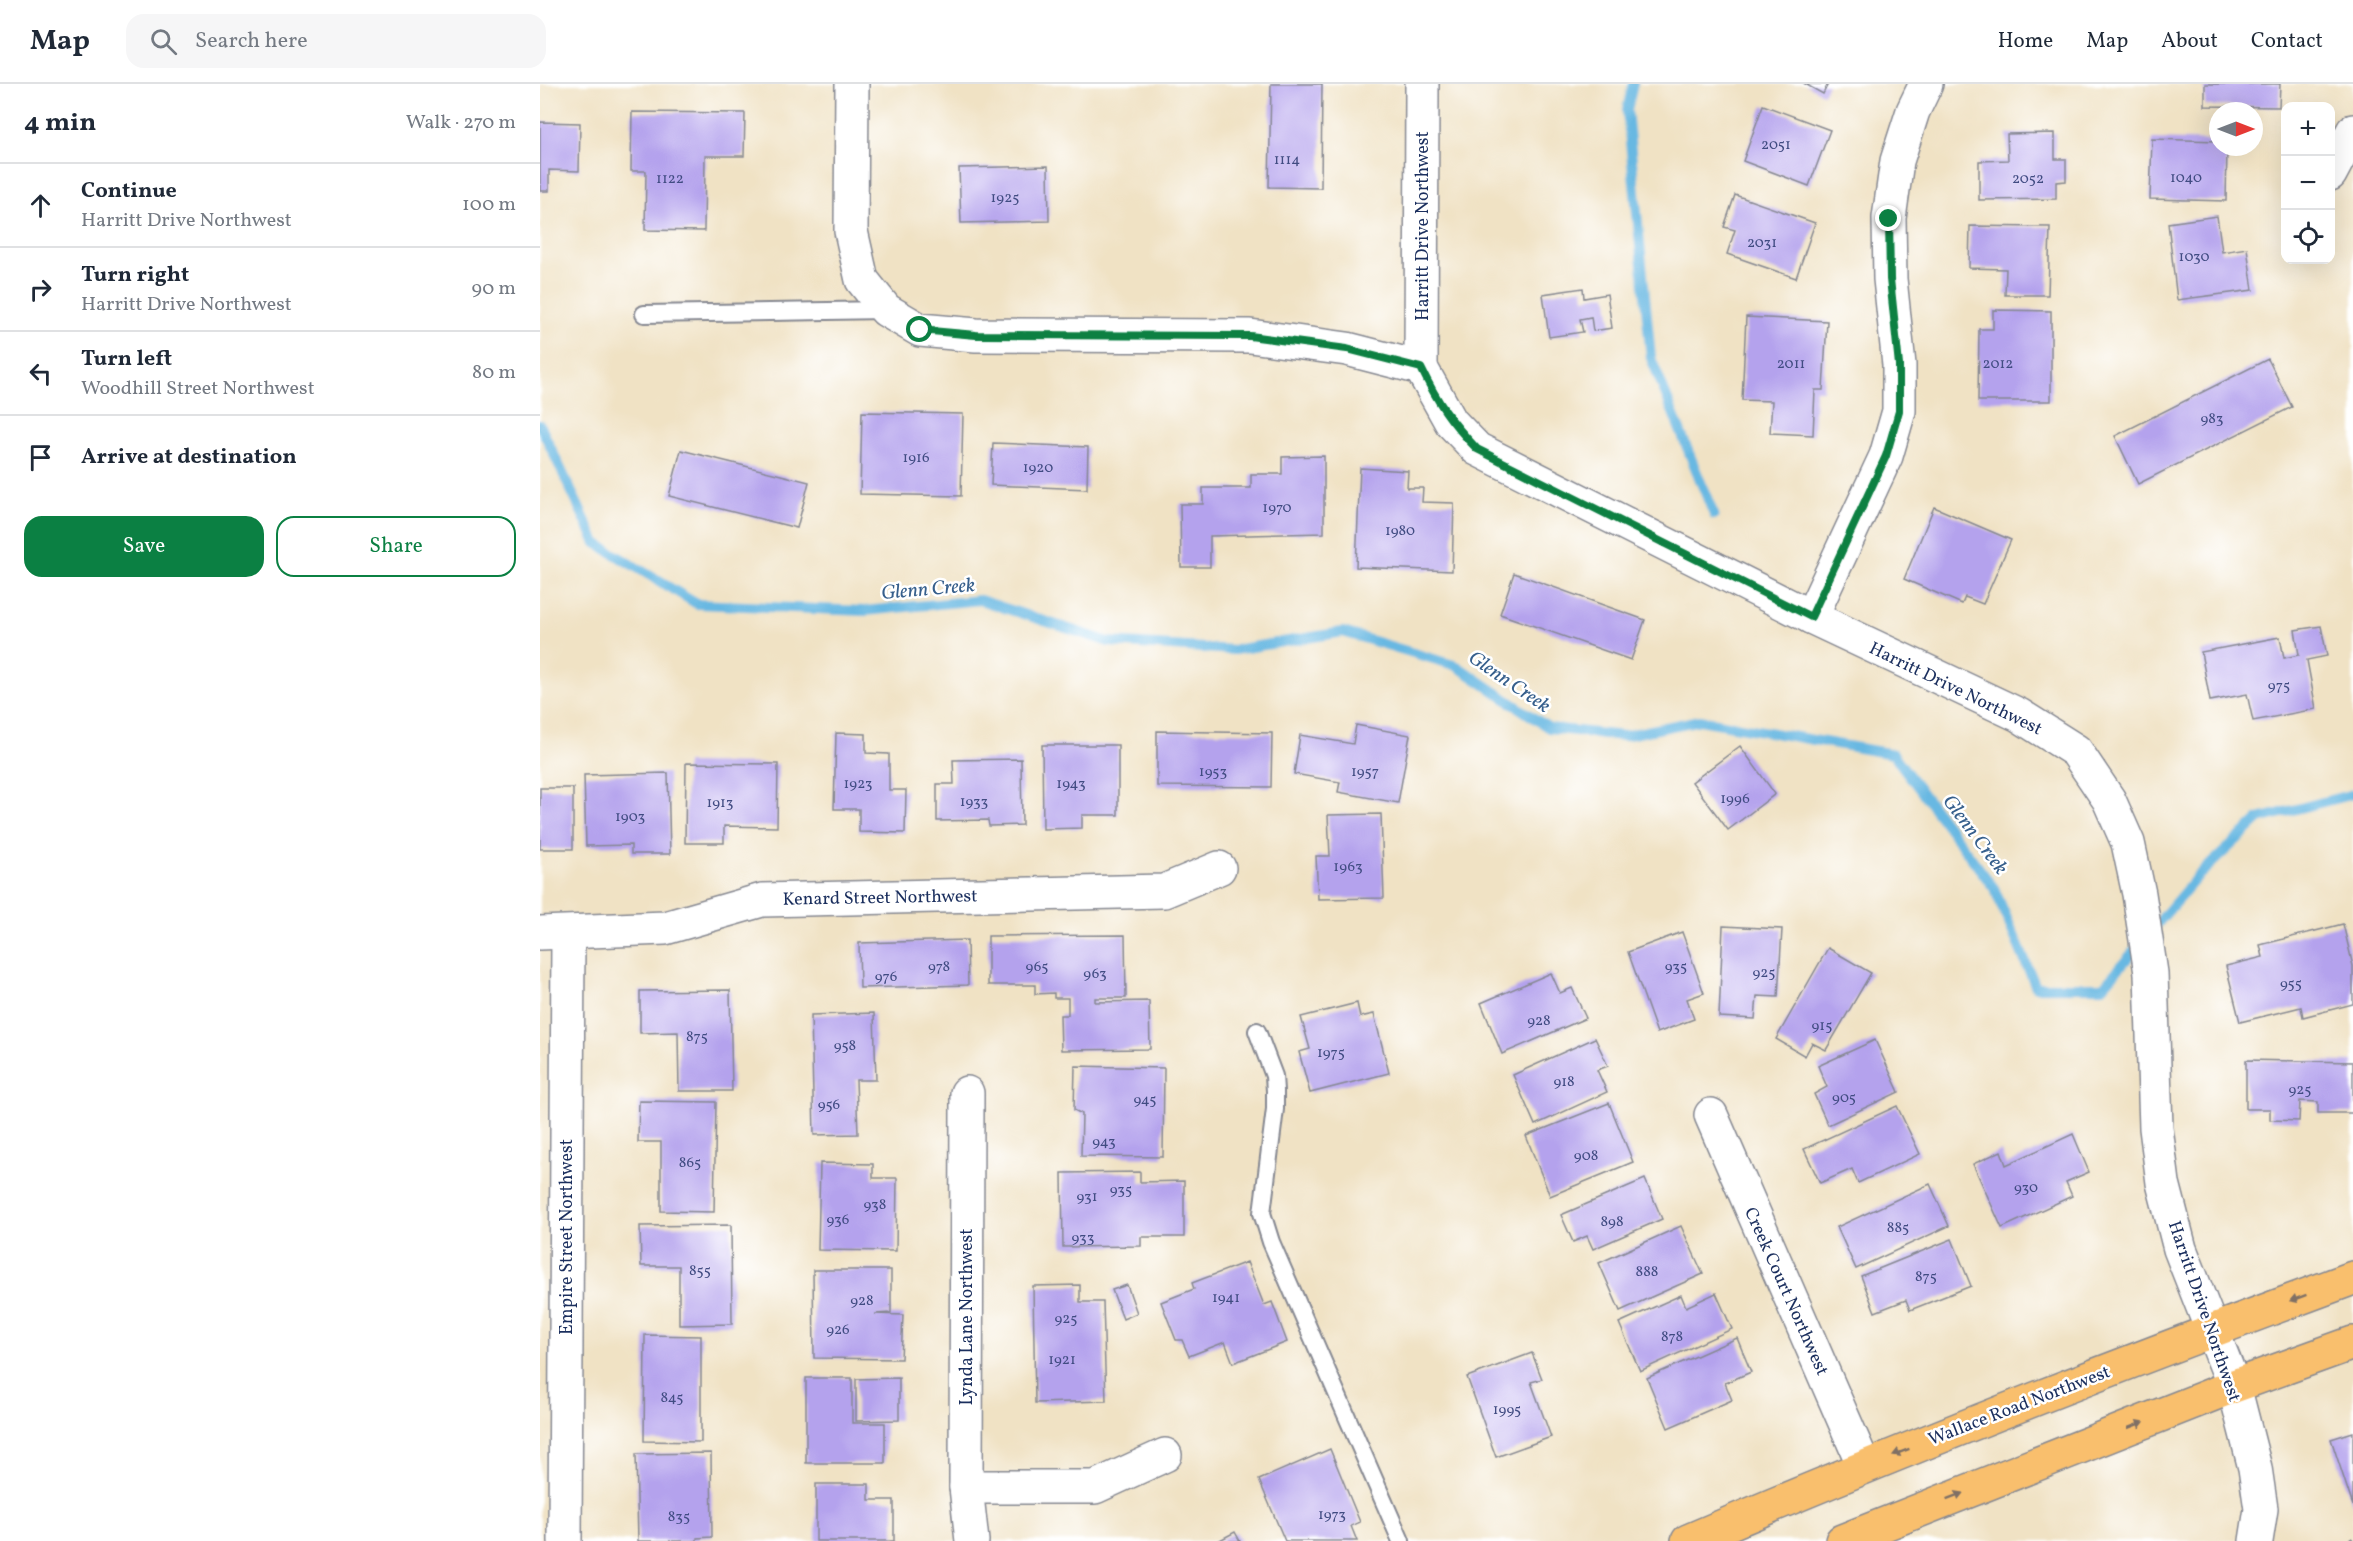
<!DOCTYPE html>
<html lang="en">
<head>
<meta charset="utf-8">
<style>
	:root { --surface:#fff; --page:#f6f6f7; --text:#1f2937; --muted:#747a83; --line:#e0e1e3; --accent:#0b8043 }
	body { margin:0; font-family:Vollkorn,serif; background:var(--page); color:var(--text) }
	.controls { position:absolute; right:18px; top:18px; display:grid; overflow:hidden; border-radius:12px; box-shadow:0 6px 24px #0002 }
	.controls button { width:54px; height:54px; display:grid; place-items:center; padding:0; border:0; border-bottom:2px solid var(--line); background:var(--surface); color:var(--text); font:30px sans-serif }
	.compass { position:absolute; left:1669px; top:18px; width:54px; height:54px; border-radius:50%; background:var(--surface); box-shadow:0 6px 24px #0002; rotate:90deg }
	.stop { position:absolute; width:18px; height:18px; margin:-14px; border:4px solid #0b8043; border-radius:50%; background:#fff }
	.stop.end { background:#0b8043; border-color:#fff; box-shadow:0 2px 6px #0008 }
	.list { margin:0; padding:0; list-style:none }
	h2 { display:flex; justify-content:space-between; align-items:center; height:78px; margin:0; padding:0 24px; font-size:26px }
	h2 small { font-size:20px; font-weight:400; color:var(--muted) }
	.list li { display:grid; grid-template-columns:39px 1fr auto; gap:18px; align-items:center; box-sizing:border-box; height:84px; padding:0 24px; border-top:2px solid var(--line) }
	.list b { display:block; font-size:22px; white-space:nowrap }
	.list p { margin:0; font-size:20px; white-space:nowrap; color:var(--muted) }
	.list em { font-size:20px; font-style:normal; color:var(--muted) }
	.actions { display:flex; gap:12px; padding:18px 24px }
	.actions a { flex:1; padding:14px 0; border:2px solid var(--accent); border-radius:18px; text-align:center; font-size:21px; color:var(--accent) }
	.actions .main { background:var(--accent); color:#fff }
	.icon { flex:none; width:33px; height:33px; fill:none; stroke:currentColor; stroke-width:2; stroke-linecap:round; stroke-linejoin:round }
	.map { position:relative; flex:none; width:1813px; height:1457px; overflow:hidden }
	header { display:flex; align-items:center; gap:36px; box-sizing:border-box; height:84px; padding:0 30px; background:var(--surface); border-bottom:2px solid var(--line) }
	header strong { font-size:28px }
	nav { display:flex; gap:33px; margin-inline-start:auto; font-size:21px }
	.search { width:420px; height:54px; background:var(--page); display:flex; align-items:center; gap:15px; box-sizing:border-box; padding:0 21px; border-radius:18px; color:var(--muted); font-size:22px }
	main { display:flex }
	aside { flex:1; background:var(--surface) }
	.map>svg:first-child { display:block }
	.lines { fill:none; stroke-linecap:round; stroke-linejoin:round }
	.stream { stroke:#67b8e2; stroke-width:10 }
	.building { fill:#b4a2ed }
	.lane-casing { stroke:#868891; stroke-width:20 }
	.street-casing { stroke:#868891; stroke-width:36 }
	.primary-casing { stroke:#868891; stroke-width:36 }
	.path { stroke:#868891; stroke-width:4; stroke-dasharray:4.5 4.5; stroke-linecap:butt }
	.lane { stroke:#fff; stroke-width:16 }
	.street { stroke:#fff; stroke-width:33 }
	.primary { stroke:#f9bf6d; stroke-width:33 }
	.oneway { fill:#7f7065 }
	.route { stroke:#0b8043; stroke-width:8 }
	.labels { text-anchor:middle; stroke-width:5; stroke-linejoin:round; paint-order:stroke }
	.number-label { font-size:15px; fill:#414c82 }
	.street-label { font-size:18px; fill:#1b2f5e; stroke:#fff }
	.water-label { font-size:20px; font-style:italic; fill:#365f8c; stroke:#fff }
</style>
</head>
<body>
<header>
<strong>Map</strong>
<div class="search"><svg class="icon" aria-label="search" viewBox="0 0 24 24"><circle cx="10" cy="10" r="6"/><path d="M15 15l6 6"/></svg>Search here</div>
<nav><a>Home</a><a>Map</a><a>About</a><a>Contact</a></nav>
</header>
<main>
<aside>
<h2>4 min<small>Walk · 270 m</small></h2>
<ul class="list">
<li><svg class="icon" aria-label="ahead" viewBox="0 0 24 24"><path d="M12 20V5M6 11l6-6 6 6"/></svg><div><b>Continue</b><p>Harritt Drive Northwest</p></div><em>100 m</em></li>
<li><svg class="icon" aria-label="right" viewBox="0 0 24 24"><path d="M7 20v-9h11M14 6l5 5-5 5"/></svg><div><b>Turn right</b><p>Harritt Drive Northwest</p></div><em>90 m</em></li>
<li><svg class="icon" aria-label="left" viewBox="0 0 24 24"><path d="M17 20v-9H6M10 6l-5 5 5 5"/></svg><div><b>Turn left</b><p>Woodhill Street Northwest</p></div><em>80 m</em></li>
<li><svg class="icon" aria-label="arrive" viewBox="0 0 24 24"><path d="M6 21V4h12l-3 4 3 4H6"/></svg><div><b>Arrive at destination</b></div></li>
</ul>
<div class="actions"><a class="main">Save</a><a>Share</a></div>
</aside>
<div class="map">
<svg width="1813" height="1457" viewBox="0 0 1813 1457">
	<rect width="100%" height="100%" fill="#fff"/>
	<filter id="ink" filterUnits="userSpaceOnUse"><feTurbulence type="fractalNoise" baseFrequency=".0167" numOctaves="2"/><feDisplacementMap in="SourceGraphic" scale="12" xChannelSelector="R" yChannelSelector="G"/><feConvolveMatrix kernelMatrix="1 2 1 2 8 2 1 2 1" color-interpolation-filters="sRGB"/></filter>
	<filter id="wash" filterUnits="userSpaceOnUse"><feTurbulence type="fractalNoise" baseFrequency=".008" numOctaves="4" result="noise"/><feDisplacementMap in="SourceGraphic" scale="24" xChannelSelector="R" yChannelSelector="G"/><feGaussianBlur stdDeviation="1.35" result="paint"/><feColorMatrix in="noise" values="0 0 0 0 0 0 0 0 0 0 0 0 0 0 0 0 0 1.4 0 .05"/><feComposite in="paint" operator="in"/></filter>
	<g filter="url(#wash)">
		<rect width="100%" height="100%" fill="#f0e2c4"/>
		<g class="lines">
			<g class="stream">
				<polyline points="1093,0 1087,26 1111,274 1174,431"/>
				<polyline points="0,341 56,459 157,520 324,527 440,516 569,558 694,566 803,548 917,582 1009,644 1083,652 1160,636 1353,670 1454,804 1496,903 1563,903 1600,860"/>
				<polyline points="1612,846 1657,793 1719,735 1813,710"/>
			</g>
		</g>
		<g id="blocks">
			<g class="building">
				<polygon points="731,0 782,0 781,104 729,103"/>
				<polygon points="1265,0 1288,0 1283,10"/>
				<polygon points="1665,0 1740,0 1739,23 1665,22"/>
				<polygon points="1223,21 1290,46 1269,102 1203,77"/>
				<polygon points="92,28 205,29 204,72 165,72 164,147 105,146 106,87 91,87"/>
				<polygon points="0,38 40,39 39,87 9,86 9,107 0,107"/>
				<polygon points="1515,49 1515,75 1526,75 1526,97 1516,98 1516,115 1439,116 1439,77 1468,76 1467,50"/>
				<polygon points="1612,55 1678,57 1678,63 1687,63 1686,117 1610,115"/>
				<polygon points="508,82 509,137 421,139 419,84"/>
				<polygon points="1195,111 1275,139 1256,194 1187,170 1195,146 1184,143"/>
				<polygon points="1677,132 1682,168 1707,164 1713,206 1637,216 1628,139"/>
				<polygon points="1430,142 1510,143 1508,211 1465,211 1466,185 1429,184"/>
				<polygon points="1043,204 1044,214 1067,210 1072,244 1053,247 1051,233 1040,235 1043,248 1009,253 1003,210"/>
				<polygon points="1453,226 1511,227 1511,317 1438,317 1439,245 1453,245"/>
				<polygon points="1206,233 1287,237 1283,306 1275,306 1273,351 1230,349 1232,317 1202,316"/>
				<polygon points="1728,275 1752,323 1598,400 1575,352"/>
				<polygon points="322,328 423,330 421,412 320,410"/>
				<polygon points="453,359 548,363 547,405 451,401"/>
				<polygon points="141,366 269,398 257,444 129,412"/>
				<polygon points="784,372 784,449 670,452 670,483 641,483 640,420 663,420 663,404 711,404 711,390 742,390 742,373"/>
				<polygon points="820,384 868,387 867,404 883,404 882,418 914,419 912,487 816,483"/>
				<polygon points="1394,423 1471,456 1443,520 1425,513 1422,520 1364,495"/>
				<polygon points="974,489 1105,536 1091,576 960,530"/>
				<polygon points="1781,542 1787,572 1767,576 1776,625 1713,637 1707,610 1670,617 1661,568 1740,553 1744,574 1759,571 1755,546"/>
				<polygon points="816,641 870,651 858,719 798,708 800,698 754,690 760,651 813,660"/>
				<polygon points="617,647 732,649 731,703 617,702"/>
				<polygon points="296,649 326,650 326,669 349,670 349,706 366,706 365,749 319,748 319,725 294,725"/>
				<polygon points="502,661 578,661 578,731 542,731 542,744 503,745"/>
				<polygon points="1200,662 1235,710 1188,746 1152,698"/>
				<polygon points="481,675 482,741 449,742 448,736 397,737 397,700 414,700 413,676"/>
				<polygon points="146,679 238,680 237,743 184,742 184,759 145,759"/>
				<polygon points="128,689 130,770 91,770 91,761 46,762 44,691"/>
				<rect x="0" y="704" width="33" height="61"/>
				<polygon points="841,730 844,814 778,815 776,772 790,772 788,731"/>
				<polygon points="1803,840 1813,882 1813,920 1763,933 1761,923 1700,938 1686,882 1723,873 1720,861"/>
				<polygon points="1183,842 1242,845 1238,913 1217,912 1215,935 1179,933"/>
				<polygon points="1142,848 1164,909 1147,915 1154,935 1117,949 1088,868"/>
				<polygon points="585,851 586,914 555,914 555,918 609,917 610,965 521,966 520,931 528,931 528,914 514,914 514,909 495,910 495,901 448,901 448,852"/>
				<polygon points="427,856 428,901 320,904 319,859"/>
				<polygon points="1288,864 1331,889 1286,966 1272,959 1265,972 1236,955"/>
				<polygon points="1011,889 1020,909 1032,904 1046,934 962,970 941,919"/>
				<polygon points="190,906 192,1007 139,1007 138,948 100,949 100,907"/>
				<polygon points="817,919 820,933 834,930 849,989 770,1009 759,968 770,965 761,933"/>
				<polygon points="334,929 336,996 316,996 318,1050 274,1051 271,931"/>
				<polygon points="1055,954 1068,982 1057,986 1067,1008 995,1041 973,991"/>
				<polygon points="1335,956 1359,1008 1288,1041 1274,1010 1287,1003 1278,982"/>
				<polygon points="1706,976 1813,978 1813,1029 1778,1029 1778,1018 1760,1017 1759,1037 1730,1036 1730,1025 1706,1025"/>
				<polygon points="535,982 624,984 623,1073 541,1072 542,1030 534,1026"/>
				<polygon points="99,1017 176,1018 174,1128 121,1127 121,1058 98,1058"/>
				<polygon points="1069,1019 1093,1078 1010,1112 986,1052"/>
				<polygon points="1357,1022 1380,1070 1318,1099 1312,1085 1280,1099 1264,1065"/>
				<polygon points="1533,1050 1549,1088 1526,1098 1532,1112 1462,1144 1433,1080 1461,1067 1466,1081"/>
				<polygon points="280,1079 333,1080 333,1094 357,1094 356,1167 278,1166"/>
				<polygon points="600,1088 600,1098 644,1097 644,1153 601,1153 601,1162 523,1163 522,1089"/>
				<polygon points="1105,1095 1122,1135 1053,1165 1047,1152 1033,1158 1021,1131"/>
				<polygon points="1390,1100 1409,1142 1316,1185 1297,1143"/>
				<polygon points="191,1141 192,1240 139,1241 139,1182 101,1182 100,1142"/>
				<polygon points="1141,1142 1163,1190 1080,1227 1059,1179"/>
				<polygon points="1412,1155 1431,1202 1370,1226 1366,1216 1335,1228 1321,1192"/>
				<polygon points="707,1178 724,1221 732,1218 747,1258 693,1279 685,1258 649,1272 642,1256 636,1256 621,1218 654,1205 652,1199"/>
				<polygon points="273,1186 351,1186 351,1229 335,1230 363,1231 361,1275 274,1274"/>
				<polygon points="540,1201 540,1218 563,1218 566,1317 495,1319 493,1202"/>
				<polygon points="587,1201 597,1229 583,1235 572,1206"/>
				<polygon points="1176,1209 1192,1245 1100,1287 1079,1239 1141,1211 1146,1223"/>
				<polygon points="105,1251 161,1252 161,1358 104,1357"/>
				<polygon points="1197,1254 1211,1288 1185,1299 1192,1316 1128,1344 1107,1294"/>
				<polygon points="992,1269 1002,1295 991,1298 1011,1353 956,1373 927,1293"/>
				<polygon points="266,1294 312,1294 312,1339 345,1339 345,1379 266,1379"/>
				<polygon points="359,1294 359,1336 316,1337 316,1295"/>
				<polygon points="1813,1348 1813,1422 1791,1355"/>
				<polygon points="790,1365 820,1438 811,1442 817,1457 745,1457 719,1396"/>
				<polygon points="171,1369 172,1453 157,1454 157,1457 98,1457 96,1370"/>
				<polygon points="276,1400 329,1400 329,1416 354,1416 354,1457 276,1457"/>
				<polygon points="695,1448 700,1457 678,1457"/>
			</g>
		</g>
	</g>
	<g filter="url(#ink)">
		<use href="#blocks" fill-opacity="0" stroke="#868891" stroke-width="1.5"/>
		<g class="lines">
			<g class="lane-casing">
				<g id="lane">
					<polyline points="104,230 345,226"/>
					<polyline points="717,947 734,992 735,1007 735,1025 722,1129 731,1158 861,1457"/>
				</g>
			</g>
			<g class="street-casing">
				<g id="street">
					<polyline points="312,0 311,147 322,196 346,226 380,246 436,251 710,252 807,265 881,284 882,0"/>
					<polyline points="1790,90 1813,47"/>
					<polyline points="881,284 911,338 937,365 1271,533 1479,631 1536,667 1569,716 1588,759 1599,810 1611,889 1616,1044 1623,1099 1640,1165 1694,1302 1715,1384 1721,1425 1716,1457"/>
					<polyline points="1271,533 1346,372 1359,327 1359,281 1350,195 1349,134 1357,77 1373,27 1386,0"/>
					<polyline points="0,849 125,844 222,816 624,807 679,784"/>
					<polyline points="427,1009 426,1403 432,1457"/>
					<polyline points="1171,1031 1324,1382"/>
					<polyline points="426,1403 555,1403 625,1371"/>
					<polyline points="25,1457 28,849"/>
				</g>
			</g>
			<g class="primary-casing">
				<g id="primary">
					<path d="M1148,1457C1367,1363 1589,1277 1813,1194"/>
					<polyline points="1302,1457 1694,1302 1813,1259"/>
				</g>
			</g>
			<polyline class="path" points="1810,1457 1813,1455"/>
			<use href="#lane" class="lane"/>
			<use href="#street" class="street"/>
			<use href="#primary" class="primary"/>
		</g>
		<defs><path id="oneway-solid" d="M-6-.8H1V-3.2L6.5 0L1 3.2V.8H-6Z" transform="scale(1.5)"/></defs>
		<g class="oneway">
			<use href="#oneway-solid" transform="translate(1758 1214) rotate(160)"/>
			<use href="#oneway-solid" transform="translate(1596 1341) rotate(-21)"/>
			<use href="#oneway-solid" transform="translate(1361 1368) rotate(159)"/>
			<use href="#oneway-solid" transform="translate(1415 1412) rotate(-21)"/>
		</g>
	</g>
	<g class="lines" filter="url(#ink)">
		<path class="route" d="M380,246L436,251L710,252L807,265L881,284C898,319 910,337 937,365L1271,533L1346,372L1359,327V281L1350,195L1349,135"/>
	</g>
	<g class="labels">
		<g class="number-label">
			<text x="1236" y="65">2051</text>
			<text x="747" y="80">1114</text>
			<text x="1646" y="98">1040</text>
			<text x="130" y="99">1122</text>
			<text x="1488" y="99">2052</text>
			<text x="465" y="118">1925</text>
			<text x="1222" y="163">2031</text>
			<text x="1654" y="177">1030</text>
			<text x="1251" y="284">2011</text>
			<text x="1458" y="284">2012</text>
			<text x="1672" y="339">983</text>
			<text x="376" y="378">1916</text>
			<text x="498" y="388">1920</text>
			<text x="737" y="428">1970</text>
			<text x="860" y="451">1980</text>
			<text x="1739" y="606">975</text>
			<text x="673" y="692">1953</text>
			<text x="825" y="692">1957</text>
			<text x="318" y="704">1923</text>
			<text x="531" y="704">1943</text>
			<text x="1195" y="719">1996</text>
			<text x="434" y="722">1933</text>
			<text x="180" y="723">1913</text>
			<text x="90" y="737">1903</text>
			<text x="808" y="787">1963</text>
			<text x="399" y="887">978</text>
			<text x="497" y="887">965</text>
			<text x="1136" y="887">935</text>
			<text x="1224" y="893">925</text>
			<text x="555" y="894">963</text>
			<text x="346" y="897">976</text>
			<text x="1751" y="904">955</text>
			<text x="999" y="941">928</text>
			<text x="1282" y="946">915</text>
			<text x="157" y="957">875</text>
			<text x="305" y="966">958</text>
			<text x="791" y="973">1975</text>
			<text x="1024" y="1002">918</text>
			<text x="1760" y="1010">925</text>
			<text x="1304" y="1018">905</text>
			<text x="605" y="1020">945</text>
			<text x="289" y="1025">956</text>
			<text x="564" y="1062">943</text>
			<text x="1046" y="1076">908</text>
			<text x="150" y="1083">865</text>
			<text x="1486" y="1108">930</text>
			<text x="581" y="1110">935</text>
			<text x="547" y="1117">931</text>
			<text x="335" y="1125">938</text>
			<text x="298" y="1140">936</text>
			<text x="1072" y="1142">898</text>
			<text x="1358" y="1148">885</text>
			<text x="543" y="1158">933</text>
			<text x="160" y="1191">855</text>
			<text x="1107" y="1192">888</text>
			<text x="1386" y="1197">875</text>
			<text x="686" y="1218">1941</text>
			<text x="322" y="1221">928</text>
			<text x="526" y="1239">925</text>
			<text x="298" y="1250">926</text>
			<text x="1132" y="1257">878</text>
			<text x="522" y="1280">1921</text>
			<text x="132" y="1318">845</text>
			<text x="967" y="1330">1995</text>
			<text x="792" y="1435">1973</text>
			<text x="139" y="1437">835</text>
		</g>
		<g class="street-label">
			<text transform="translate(882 142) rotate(-90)" y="6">Harritt Drive Northwest</text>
			<text transform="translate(1416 604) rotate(26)" y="6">Harritt Drive Northwest</text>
			<text transform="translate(340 813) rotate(-1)" y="6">Kenard Street Northwest</text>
			<text transform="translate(26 1153) rotate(-90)" y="6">Empire Street Northwest</text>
			<text transform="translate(1247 1207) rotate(66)" y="6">Creek Court Northwest</text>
			<text transform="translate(1665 1227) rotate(71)" y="6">Harritt Drive Northwest</text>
			<text transform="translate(426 1233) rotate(-90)" y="6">Lynda Lane Northwest</text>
			<text transform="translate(1479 1321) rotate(-21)" y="6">Wallace Road Northwest</text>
		</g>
		<g class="water-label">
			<text transform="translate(388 504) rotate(-5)" y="7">Glenn Creek</text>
			<text transform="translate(970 597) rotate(34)" y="7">Glenn Creek</text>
			<text transform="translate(1436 750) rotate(53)" y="7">Glenn Creek</text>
		</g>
	</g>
</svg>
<div class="controls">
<button>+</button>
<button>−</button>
<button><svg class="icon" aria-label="locate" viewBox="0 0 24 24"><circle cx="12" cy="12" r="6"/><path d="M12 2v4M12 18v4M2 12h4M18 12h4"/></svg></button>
</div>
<svg class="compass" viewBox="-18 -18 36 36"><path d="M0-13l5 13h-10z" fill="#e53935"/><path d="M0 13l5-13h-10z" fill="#747a83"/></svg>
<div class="stop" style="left:380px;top:246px"></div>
<div class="stop end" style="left:1349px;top:135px"></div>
</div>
</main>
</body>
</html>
